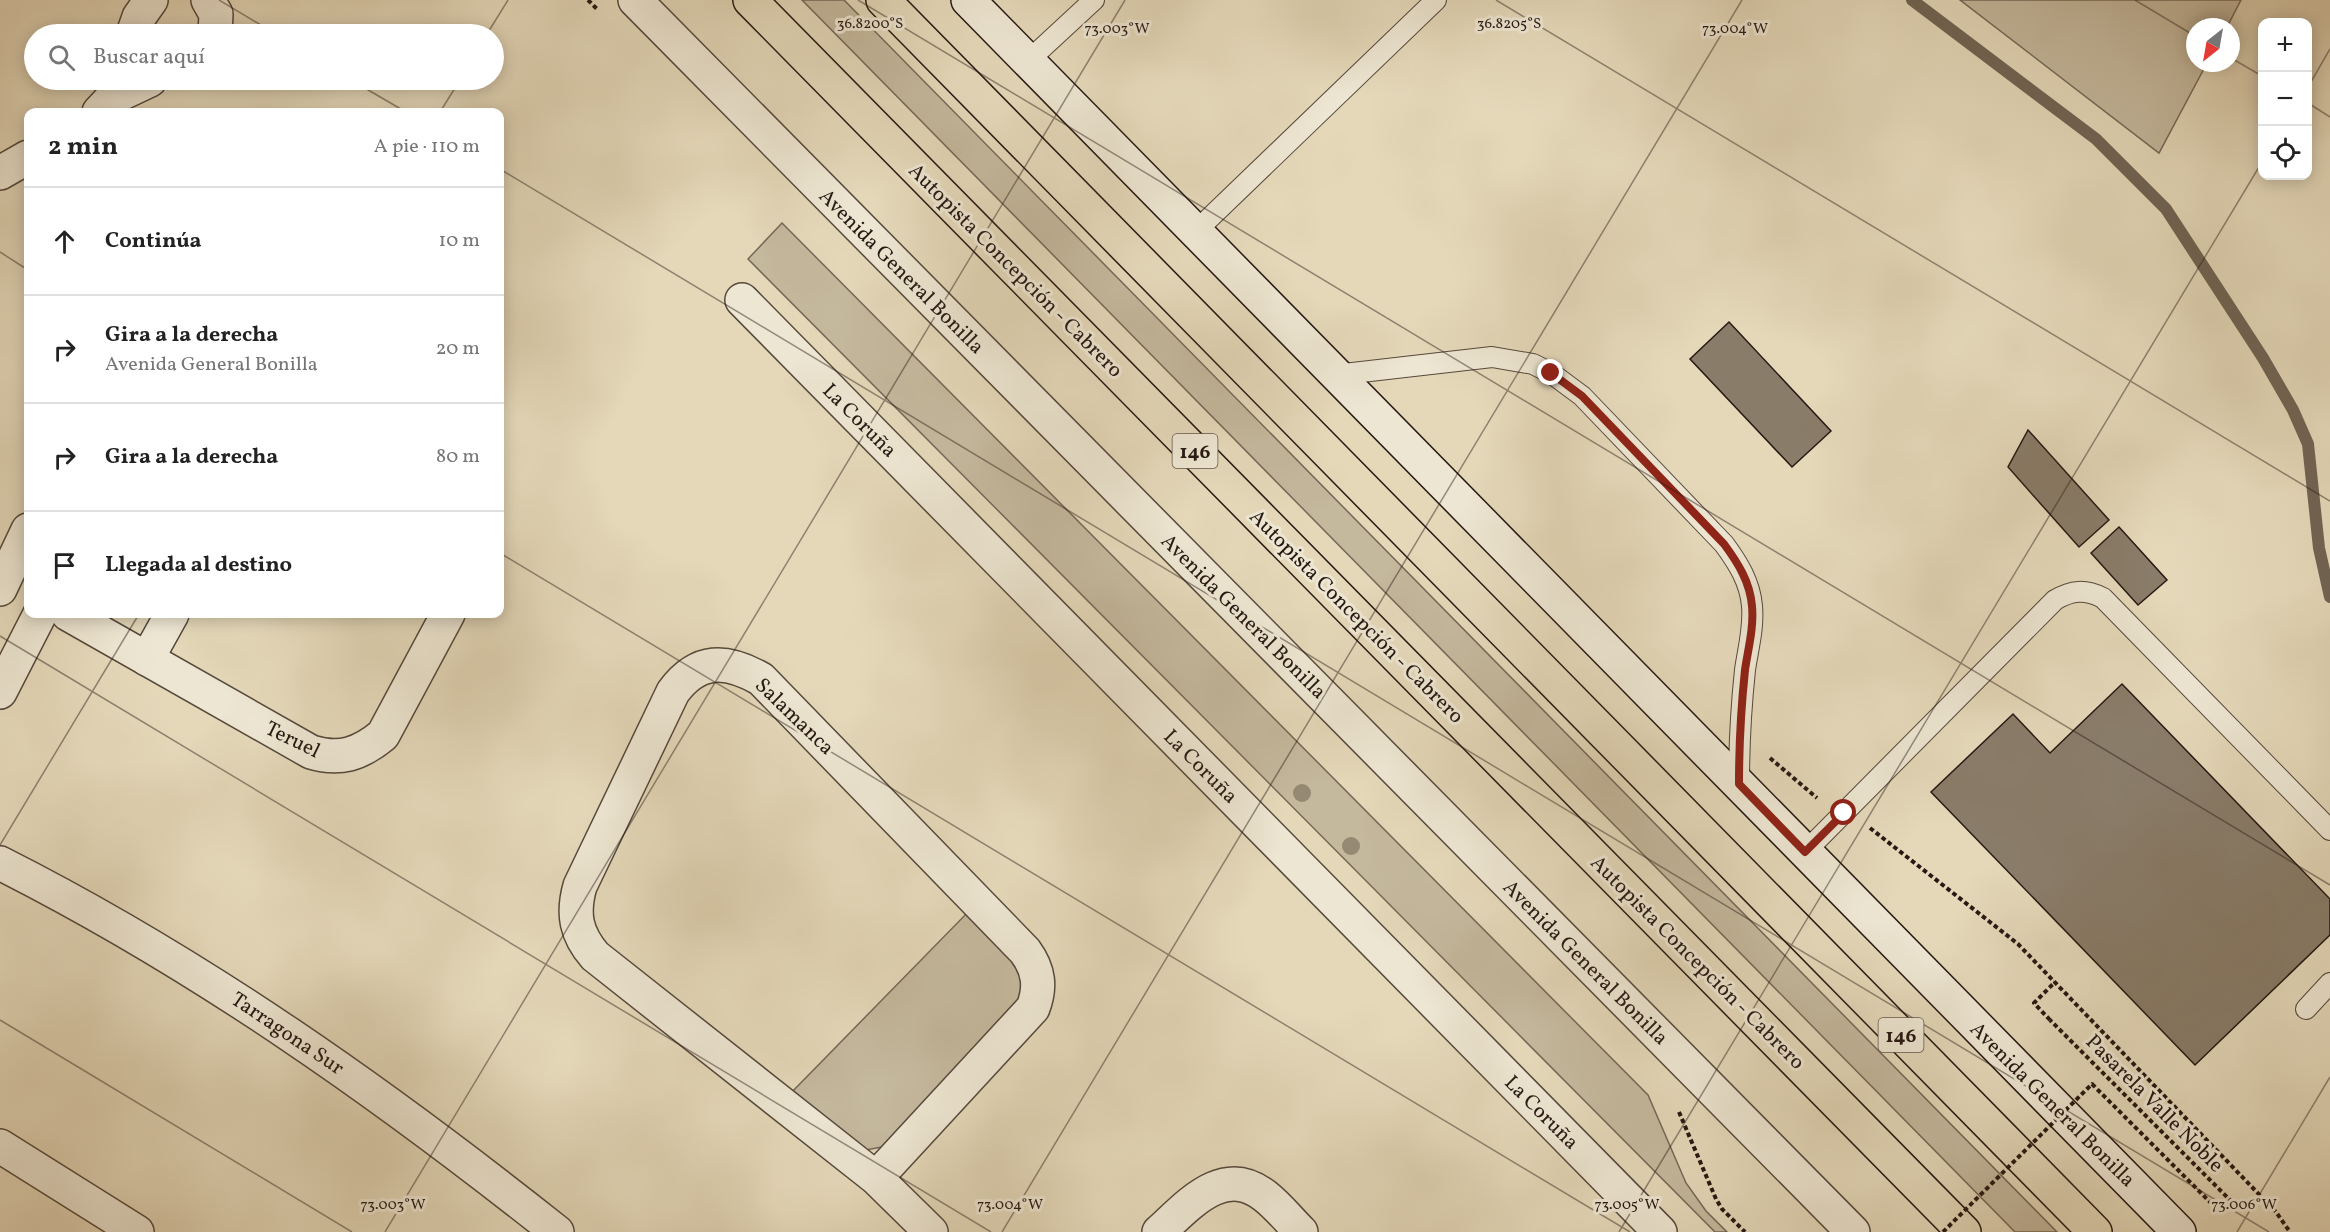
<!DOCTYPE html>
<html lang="es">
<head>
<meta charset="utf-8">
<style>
	:root { --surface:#fff; --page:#f2f2f2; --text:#222; --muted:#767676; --line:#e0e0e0 }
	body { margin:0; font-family:Vollkorn,serif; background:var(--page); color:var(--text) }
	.controls { position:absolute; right:18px; top:18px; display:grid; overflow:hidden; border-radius:12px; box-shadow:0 3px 15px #0003 }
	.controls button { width:54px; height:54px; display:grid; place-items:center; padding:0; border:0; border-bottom:2px solid var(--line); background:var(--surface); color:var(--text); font:30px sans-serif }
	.compass { position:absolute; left:2186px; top:18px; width:54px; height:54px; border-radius:50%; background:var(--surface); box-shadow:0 3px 15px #0003; rotate:211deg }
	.stop { position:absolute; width:18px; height:18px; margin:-14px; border:4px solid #8f2418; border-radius:50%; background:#fff }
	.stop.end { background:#8f2418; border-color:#fff; box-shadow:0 2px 6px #0008 }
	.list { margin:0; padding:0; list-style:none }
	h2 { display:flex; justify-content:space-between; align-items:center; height:78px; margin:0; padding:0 24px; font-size:26px }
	h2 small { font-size:20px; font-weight:400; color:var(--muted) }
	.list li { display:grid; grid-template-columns:39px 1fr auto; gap:18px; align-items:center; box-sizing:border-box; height:108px; padding:0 24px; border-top:2px solid var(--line) }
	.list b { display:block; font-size:22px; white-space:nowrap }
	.list p { margin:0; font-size:20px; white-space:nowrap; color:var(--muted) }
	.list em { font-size:20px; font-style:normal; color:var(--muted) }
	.icon { flex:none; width:33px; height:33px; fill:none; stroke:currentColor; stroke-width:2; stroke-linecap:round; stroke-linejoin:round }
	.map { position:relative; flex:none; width:2330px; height:1232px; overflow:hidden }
	.search { position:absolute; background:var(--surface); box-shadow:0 3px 15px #0003; left:24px; top:24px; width:480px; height:66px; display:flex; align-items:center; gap:15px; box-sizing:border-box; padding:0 21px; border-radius:33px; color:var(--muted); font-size:22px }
	.panel { position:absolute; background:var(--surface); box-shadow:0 3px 15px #0003; left:24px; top:108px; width:480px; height:510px; border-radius:12px }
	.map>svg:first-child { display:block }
	.green { fill:#c4b89d; stroke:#756858; stroke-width:1.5 }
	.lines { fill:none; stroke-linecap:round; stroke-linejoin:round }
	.stream { stroke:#716555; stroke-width:12 }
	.building { fill:#897c69; stroke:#261913; stroke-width:1.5 }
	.service-casing { stroke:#56493c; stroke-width:22 }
	.minor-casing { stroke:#56493c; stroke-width:36 }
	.tertiary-casing { stroke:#56493c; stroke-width:36 }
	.secondary-casing { stroke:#261913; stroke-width:36 }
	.motorway-casing { stroke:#261913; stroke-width:36 }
	.path { stroke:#261913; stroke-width:4; stroke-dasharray:4.5 3; stroke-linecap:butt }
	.service { stroke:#ede6d2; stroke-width:20 }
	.minor { stroke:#ede6d2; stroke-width:33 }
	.tertiary { stroke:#ede6d2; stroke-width:33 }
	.secondary { stroke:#ede6d2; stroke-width:33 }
	.motorway { stroke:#e4d8b9; stroke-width:33 }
	.path-bridge { stroke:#261913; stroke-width:4; stroke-dasharray:4.5 3; stroke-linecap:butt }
	.tree { fill:#958974 }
	.route { stroke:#8f2418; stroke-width:8 }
	.ticks { fill:none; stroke:#261913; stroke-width:1.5; stroke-opacity:0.45 }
	.labels { text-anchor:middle; stroke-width:6; stroke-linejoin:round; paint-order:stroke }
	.shield { fill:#ede6d2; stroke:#62564c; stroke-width:1.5 }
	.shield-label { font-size:20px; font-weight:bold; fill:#261913 }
	.street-label { font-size:21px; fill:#261913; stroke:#ede6d2 }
	.ticks-label { font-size:15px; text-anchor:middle; fill:#261913; stroke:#ede6d2; stroke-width:6; stroke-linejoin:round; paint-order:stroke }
</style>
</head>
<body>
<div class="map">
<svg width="2330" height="1232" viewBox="0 0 2330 1232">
	<rect width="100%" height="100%" fill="#e4d8b9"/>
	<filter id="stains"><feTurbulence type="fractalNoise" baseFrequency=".00333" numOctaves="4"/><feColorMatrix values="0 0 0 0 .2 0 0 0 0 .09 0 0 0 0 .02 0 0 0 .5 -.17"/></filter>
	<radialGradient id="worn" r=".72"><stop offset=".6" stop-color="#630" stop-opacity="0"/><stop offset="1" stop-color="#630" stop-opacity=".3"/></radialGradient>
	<g class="green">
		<polygon points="802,0 844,0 2057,1232 2015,1232"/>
		<polygon points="1960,0 2241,0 2227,27 2195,27 2195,63 2207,63 2159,153"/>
		<polygon points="782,223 1648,1095 1686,1183 1706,1211 1727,1232 1715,1232 748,259"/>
		<polygon points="969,911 1025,976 1023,1002 882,1147 866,1150 790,1094"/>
	</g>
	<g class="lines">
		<polyline class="stream" points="1912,0 2096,139 2166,209 2263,358 2293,410 2308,444 2319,548 2330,597"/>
	</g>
	<g class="building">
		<polygon points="1729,322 1831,431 1792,467 1690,359"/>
		<polygon points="2028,430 2109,520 2079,547 2008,467"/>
		<polygon points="2119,527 2167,580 2138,605 2091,553"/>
		<polygon points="2122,684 2330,899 2330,935 2195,1065 1931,792 2013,714 2050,753"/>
	</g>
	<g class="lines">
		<g class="service-casing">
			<g id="service">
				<polyline points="1028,61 1094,0"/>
				<polyline points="1195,232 1436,0"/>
				<path d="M1335,375L1492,357L1533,364L1551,373L1582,396L1724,544C1738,563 1750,582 1752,606C1754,628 1748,649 1745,670C1741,708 1739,746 1739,784"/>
				<path d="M1805,852L2055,600C2072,590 2085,589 2103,598L2330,830"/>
				<polyline points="2306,1009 2330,983"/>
			</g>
		</g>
		<g class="minor-casing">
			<g id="minor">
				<polyline points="208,0 216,14 215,34"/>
				<polyline points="133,34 139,17 151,0"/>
				<polyline points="99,112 112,98 150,80"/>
				<polyline points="0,173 28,157"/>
				<polyline points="742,300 1660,1232"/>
				<polyline points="0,589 28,530"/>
				<path d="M68,614L311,752C340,761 360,754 383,735L448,614"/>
				<polyline points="147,659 172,614"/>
				<polyline points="0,692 40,614"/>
				<path d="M0,863C200,964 382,1093 557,1232"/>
				<polyline points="0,1146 137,1232"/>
				<path d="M876,1178L1033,1008C1041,987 1039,970 1025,951L761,679C726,659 698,658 673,692L580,886C572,914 576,934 595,956L876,1178L931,1232"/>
				<path d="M1159,1232C1188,1206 1223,1163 1265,1196C1278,1206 1289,1220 1301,1232"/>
			</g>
		</g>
		<g class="tertiary-casing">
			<polyline id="tertiary" points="635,0 1853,1232"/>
		</g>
		<g class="secondary-casing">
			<polyline id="secondary" points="968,0 2179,1232"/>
		</g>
		<g class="motorway-casing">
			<g id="motorway">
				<polyline points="750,0 1964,1232"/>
				<polyline points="883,0 2095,1232"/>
			</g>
		</g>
		<g class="path">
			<polyline points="588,0 598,10"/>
			<polyline points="1770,758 1817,798"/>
			<polyline points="1870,828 2018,944 2276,1212 2290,1232"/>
			<polyline points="2050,1020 2034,1003 2055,982"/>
			<polyline points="1679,1112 1716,1199 1722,1209 1745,1232"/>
		</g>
		<use href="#service" class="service"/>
		<use href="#minor" class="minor"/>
		<use href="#tertiary" class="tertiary"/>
		<use href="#secondary" class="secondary"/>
		<use href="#motorway" class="motorway"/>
		<polyline class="path-bridge" points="1943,1232 2092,1084 2220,1212 2231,1201 2050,1020"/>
	</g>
	<g class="tree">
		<circle cx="1302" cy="793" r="9"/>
		<circle cx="1351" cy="846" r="9"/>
	</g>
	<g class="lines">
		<path class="route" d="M1551,373L1582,396L1724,544C1738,563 1750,582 1752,606C1754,628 1748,649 1745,670C1741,708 1739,746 1739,784L1805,852L1844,813"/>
	</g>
	<path class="ticks" d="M219,0L276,34M858,0L2330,885M1496,0L2330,501M2135,0L2195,36M487,34L508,0M2231,58L2262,76M351,80L406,112M2308,87L2330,49M2308,103L2330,117M440,112L460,80M500,169L2269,1232M0,252L28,270M500,553L1630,1232M0,636L991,1232M0,845L139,614M0,1020L352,1232M385,1232L1125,0M1002,1232L1742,0M1619,1232L2262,162M2237,1232L2330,1077"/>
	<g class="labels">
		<g class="shield">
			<rect x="1172.5" y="434" width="45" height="34" rx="4.5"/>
			<rect x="1878.5" y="1018" width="45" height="34" rx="4.5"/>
		</g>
		<g class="shield-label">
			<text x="1195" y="458">146</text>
			<text x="1901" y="1042">146</text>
		</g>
		<g class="street-label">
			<text transform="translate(1016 270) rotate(45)" y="7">Autopista Concepción - Cabrero</text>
			<text transform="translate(902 271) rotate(45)" y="7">Avenida General Bonilla</text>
			<text transform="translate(860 420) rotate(45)" y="7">La Coruña</text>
			<text transform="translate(1244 616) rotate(45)" y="7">Avenida General Bonilla</text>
			<text transform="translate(1357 616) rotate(45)" y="7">Autopista Concepción - Cabrero</text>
			<text transform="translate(795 716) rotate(44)" y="7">Salamanca</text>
			<text transform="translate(293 739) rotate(26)" y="7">Teruel</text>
			<text transform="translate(1201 766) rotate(45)" y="7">La Coruña</text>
			<text transform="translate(1586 962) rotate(45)" y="7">Avenida General Bonilla</text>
			<text transform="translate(1698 962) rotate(45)" y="7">Autopista Concepción - Cabrero</text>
			<text transform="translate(288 1033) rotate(34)" y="7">Tarragona Sur</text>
			<text transform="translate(2155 1103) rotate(45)" y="7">Pasarela Valle Noble</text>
			<text transform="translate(2053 1104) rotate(45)" y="7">Avenida General Bonilla</text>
			<text transform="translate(1542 1112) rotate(45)" y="7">La Coruña</text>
		</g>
	</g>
	<g class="ticks-label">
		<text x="1509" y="28">36.8205°S</text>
		<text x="870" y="28">36.8200°S</text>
		<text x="1117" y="33">73.003°W</text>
		<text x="1735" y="33">73.004°W</text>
		<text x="393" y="1209">73.003°W</text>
		<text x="1010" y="1209">73.004°W</text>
		<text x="1627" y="1209">73.005°W</text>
		<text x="2244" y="1209">73.006°W</text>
	</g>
	<rect width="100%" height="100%" filter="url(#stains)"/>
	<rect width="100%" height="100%" fill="url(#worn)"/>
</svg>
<div class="controls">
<button>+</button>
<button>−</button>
<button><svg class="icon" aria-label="locate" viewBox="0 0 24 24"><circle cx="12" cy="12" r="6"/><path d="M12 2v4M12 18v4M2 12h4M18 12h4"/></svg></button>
</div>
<svg class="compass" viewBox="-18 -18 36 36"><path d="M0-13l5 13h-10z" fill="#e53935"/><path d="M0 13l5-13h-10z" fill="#767676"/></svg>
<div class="stop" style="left:1844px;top:813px"></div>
<div class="stop end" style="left:1551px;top:373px"></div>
<div class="search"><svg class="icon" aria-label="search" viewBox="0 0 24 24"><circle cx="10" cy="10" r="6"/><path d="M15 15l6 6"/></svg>Buscar aquí</div>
<section class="panel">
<h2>2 min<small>A pie · 110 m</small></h2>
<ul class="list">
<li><svg class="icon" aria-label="ahead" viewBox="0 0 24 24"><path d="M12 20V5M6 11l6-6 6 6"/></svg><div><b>Continúa</b></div><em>10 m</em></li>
<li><svg class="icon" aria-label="right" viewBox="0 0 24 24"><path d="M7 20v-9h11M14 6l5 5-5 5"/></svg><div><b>Gira a la derecha</b><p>Avenida General Bonilla</p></div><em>20 m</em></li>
<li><svg class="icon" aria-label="right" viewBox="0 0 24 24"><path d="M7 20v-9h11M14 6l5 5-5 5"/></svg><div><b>Gira a la derecha</b></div><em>80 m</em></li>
<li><svg class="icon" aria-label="arrive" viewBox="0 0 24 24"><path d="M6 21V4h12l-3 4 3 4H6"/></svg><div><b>Llegada al destino</b></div></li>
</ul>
</section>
</div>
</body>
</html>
